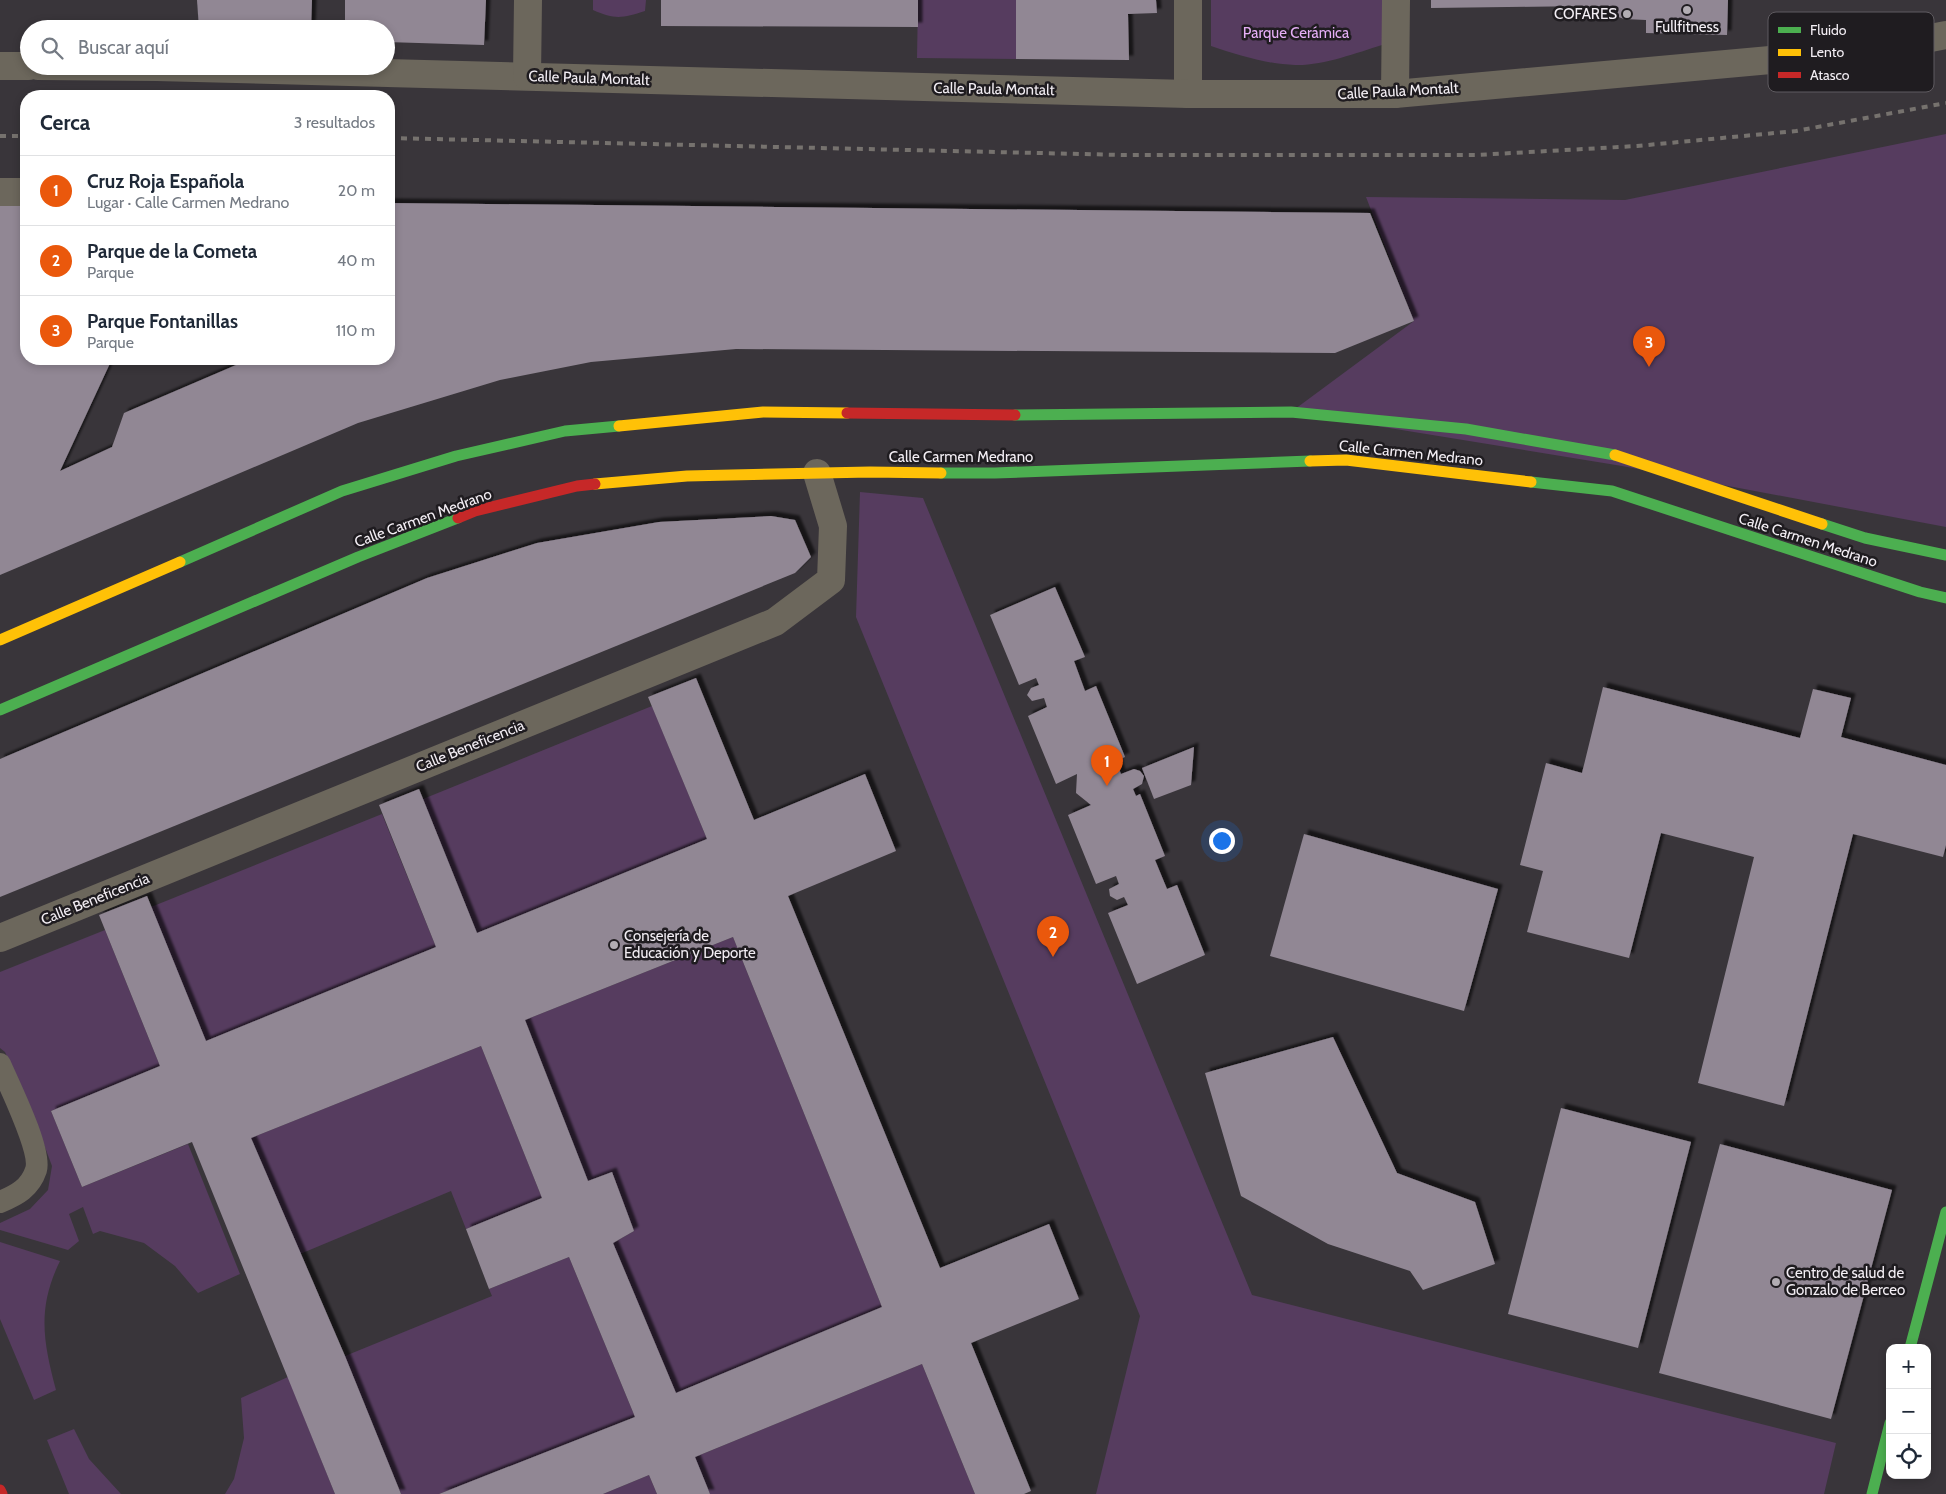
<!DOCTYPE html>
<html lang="es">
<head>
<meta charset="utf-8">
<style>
	:root { --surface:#fff; --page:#f6f6f7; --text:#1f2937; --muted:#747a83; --line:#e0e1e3; --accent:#ea580c }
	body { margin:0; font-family:Cabin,sans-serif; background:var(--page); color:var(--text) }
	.controls { position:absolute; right:15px; bottom:15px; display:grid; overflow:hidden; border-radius:10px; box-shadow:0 2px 8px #0003 }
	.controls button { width:45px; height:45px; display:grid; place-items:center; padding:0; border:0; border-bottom:1px solid var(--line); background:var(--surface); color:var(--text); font:25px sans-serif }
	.you { position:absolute; left:1221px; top:840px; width:18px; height:18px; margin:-12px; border:4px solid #fff; border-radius:50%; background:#1a73e8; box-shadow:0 0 0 8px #1a73e833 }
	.badge { display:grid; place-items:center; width:32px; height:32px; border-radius:50%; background:var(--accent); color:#fff; font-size:16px; font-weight:700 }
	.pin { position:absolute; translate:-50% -41px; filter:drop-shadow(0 1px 2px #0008) }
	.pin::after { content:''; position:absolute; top:26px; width:18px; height:15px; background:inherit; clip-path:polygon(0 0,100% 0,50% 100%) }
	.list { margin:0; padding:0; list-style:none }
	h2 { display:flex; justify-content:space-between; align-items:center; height:65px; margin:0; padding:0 20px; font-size:21px }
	h2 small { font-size:16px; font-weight:400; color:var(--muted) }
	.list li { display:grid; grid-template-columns:32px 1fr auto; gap:15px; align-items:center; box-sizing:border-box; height:70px; padding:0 20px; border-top:1px solid var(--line) }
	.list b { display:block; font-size:19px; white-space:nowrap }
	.list p { margin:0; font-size:16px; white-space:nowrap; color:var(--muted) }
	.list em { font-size:16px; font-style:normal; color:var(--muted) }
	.icon { flex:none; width:28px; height:28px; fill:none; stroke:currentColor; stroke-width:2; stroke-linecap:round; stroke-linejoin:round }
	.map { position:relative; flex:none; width:1946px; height:1494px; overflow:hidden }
	.search { position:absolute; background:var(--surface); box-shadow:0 2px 8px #0003; left:20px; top:20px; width:375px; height:55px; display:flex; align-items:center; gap:12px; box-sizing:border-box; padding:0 18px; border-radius:28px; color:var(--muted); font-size:19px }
	.panel { position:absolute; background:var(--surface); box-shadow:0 2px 8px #0003; left:20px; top:90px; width:375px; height:275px; border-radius:20px }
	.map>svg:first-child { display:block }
	.green { fill:#563c5f }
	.building { fill:#918794; fill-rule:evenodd; filter:url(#shadow) }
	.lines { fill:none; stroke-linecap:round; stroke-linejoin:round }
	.lane { stroke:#6c675c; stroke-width:22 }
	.street { stroke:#6c675c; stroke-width:28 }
	.fast { stroke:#4caf50; stroke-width:11 }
	.slow { stroke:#ffc107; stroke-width:11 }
	.jam { stroke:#c62828; stroke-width:11 }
	.rail { stroke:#76726e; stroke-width:4; stroke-dasharray:6 6; stroke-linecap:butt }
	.poi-dot { fill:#b2adb3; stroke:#1f1c20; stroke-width:2 }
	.labels { text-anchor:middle; stroke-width:5; stroke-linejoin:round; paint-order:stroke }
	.poi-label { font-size:15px; fill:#f3eef4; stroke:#1f1c20; text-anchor:start }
	.park-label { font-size:15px; fill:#e5aef6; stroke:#1f1c20 }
	.street-label { font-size:15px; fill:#f3eef4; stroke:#1f1c20 }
	.key { fill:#1f1c20; stroke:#5f5b60; stroke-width:1 }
	.key-label { font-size:14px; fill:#f3eef4 }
</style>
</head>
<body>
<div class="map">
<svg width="1946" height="1494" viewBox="0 0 1946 1494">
	<defs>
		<filter id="shadow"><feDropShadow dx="4.5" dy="-4.5" stdDeviation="1" flood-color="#0009"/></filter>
	</defs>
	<rect width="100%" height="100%" fill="#39353a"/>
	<g class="green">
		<path d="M593,0H646L645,11C623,18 615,20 593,10Z"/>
		<polygon points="918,0 1016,0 1016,59 917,58"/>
		<path d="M1211,0H1382V45C1356,53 1322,66 1295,65C1266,64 1238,55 1211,46Z"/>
		<polygon points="1946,134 1946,527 1622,466 1291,412 1414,321 1366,197 1625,200"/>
		<polygon points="860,492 923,498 1252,1295 1836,1443 1824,1494 1096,1494 1140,1316 856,617"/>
		<polygon points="652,706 707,839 477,933 423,799"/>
		<polygon points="382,814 436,947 206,1041 151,907"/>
		<polygon points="105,930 160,1066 51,1111 82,1187 188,1144 240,1274 198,1293 175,1266 144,1243 100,1231 93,1234 83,1207 69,1214 79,1241 68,1250 0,1230 0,1223 30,1209 48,1190 52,1166 28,1102 5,1052 0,1048 0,972"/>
		<polygon points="733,937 882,1307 676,1393 613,1243 634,1231 612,1172 588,1181 525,1020"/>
		<polygon points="481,1046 542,1198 466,1229 451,1191 300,1254 251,1138"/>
		<path d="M0,1242L60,1261C37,1308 43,1341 56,1390L34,1400L0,1319Z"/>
		<polygon points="569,1257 635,1417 439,1494 401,1494 345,1356 492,1296 489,1289"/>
		<polygon points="922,1364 975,1494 710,1494 695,1457"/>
		<polygon points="288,1377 335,1494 225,1494 234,1479 244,1438 241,1398"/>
		<polygon points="74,1429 89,1459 121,1494 69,1494 47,1440"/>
		<polygon points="649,1475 657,1494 603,1494"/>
	</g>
	<g class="building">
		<polygon points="197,0 312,0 311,29 199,29"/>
		<polygon points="345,0 486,0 484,45 386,42 386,29 345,29"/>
		<polygon points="661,0 918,0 918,27 661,26"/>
		<polygon points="1016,0 1156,0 1157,13 1128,14 1129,60 1016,59"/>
		<polygon points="1431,0 1728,0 1727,35 1646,33 1646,20 1624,19 1588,6 1431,8"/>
		<polygon points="389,203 1370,213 1414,321 1335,353 736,349 591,362 500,380 358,423 0,575 0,205 26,204 26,359 112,359 60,471 112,447 124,413 250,359 389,359"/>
		<polygon points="771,516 795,520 811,557 795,573 0,897 0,759 427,578 537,543 659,522"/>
		<polygon points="1055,587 1085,657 1074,661 1085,691 1096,686 1125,757 1116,761 1121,774 1134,769 1140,771 1144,776 1142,784 1133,789 1136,796 1140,794 1165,856 1155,860 1167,889 1177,885 1205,955 1137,984 1108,913 1128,905 1124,897 1117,900 1110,896 1109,889 1119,884 1116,876 1096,884 1068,815 1091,805 1076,793 1077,774 1056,784 1028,716 1047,707 1044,698 1032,701 1027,695 1031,688 1039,685 1036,678 1019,685 990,615"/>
		<path d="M696,678L754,820L865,774L896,851L788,896L940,1268L1049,1224L1079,1299L971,1343L1031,1491L1024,1494H975L922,1364L695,1457L710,1494H657L649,1475L603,1494H439L635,1417L569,1257L489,1289L466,1229L542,1198L481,1046L251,1138L345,1356L401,1494H335L192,1142L82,1187L51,1111L160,1066L99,915L147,896L206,1041L436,947L379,805L419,789L477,933L707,839L648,697ZM733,937L882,1307L676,1393L613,1243L634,1231L612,1172L588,1181L525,1020Z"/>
		<polygon points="1603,687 1800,738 1813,689 1851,698 1841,737 1946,765 1946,845 1943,857 1853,834 1784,1106 1698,1083 1754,857 1661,833 1629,958 1527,932 1543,871 1520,865 1546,763 1582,773"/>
		<polygon points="1194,747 1191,785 1154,799 1142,768"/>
		<polygon points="1304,834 1498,889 1464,1011 1270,956"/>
		<polygon points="1333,1037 1397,1173 1475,1202 1495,1264 1423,1290 1410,1271 1328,1244 1241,1196 1205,1073"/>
		<polygon points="1561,1108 1691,1142 1638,1348 1508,1314"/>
		<polygon points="1720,1144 1892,1190 1831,1419 1659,1373"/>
	</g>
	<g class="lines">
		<path class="lane" d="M0,1064C9,1085 42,1151 36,1170C30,1188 17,1195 0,1202"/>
		<g class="street">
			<polyline points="1188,0 1188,94"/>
			<polyline points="0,66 29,66"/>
			<polyline points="38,66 156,67 1188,94 1395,94 1859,52 1946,35"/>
			<polyline points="527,76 528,0"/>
			<polyline points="1395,94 1396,0"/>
			<polyline points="0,192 26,192"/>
			<polyline points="0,938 775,622 831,580 833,526 817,473"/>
		</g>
		<g class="fast">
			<polyline points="1015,415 1291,412 1466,429 1615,455"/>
			<polyline points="941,473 995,473 1310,461"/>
			<polyline points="1531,482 1612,491 1920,592 1946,598"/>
			<polyline points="1822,524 1865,538 1946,555"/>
			<polyline points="180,562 342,491 456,456 565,431 619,426"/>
			<polyline points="0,710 358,557 458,518"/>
			<polyline points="1910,1348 1946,1212"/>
			<polyline points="1872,1494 1890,1423"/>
		</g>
		<g class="slow">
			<polyline points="619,426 763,412 847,413"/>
			<polyline points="1615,455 1822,524"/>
			<polyline points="1310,461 1346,460 1531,482"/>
			<polyline points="595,484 687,476 870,472 941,473"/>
			<polyline points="0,640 180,562"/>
		</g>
		<g class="jam">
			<polyline points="847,413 1015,415"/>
			<polyline points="458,518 475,511 577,486 595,484"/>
			<polyline points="0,1490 2,1494"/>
		</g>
		<g class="rail">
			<polyline points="0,136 26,136"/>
			<polyline points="389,138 1124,155 1477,155 1637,146 1796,131 1946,103"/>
		</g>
	</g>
	<g class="poi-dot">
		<circle cx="1687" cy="10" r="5"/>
		<circle cx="1627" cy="14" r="5"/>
		<circle cx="614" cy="945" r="5"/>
		<circle cx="1776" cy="1282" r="5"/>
	</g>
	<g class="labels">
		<g class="poi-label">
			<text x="1617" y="19" text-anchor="end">COFARES</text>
			<text x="1687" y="32" text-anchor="middle">Fullfitness</text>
			<text x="624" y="941">Consejería de<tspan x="624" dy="17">Educación y Deporte</tspan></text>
			<text x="1786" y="1278">Centro de salud de<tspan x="1786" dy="17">Gonzalo de Berceo</tspan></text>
		</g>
		<g class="park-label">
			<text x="1296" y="38">Parque Cerámica</text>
		</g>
		<g class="street-label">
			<text transform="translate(589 78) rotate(2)" y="5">Calle Paula Montalt</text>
			<text transform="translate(994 89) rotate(1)" y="5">Calle Paula Montalt</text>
			<text transform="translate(1398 91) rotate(-3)" y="5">Calle Paula Montalt</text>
			<text transform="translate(1411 453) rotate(6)" y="5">Calle Carmen Medrano</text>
			<text x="961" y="462">Calle Carmen Medrano</text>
			<text transform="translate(423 518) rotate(-20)" y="5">Calle Carmen Medrano</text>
			<text transform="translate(1808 540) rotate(18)" y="5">Calle Carmen Medrano</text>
			<text transform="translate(470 746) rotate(-22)" y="5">Calle Beneficencia</text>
			<text transform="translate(95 899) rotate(-22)" y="5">Calle Beneficencia</text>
		</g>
	</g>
	<rect x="1768" y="12" width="166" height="80" rx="8" class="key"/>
	<rect x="1778" y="27" width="23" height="6" fill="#4caf50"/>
	<rect x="1778" y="49" width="23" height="7" fill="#ffc107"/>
	<rect x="1778" y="72" width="23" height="6" fill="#c62828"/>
	<g class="key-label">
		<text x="1810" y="35">Fluido</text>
		<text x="1810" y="57">Lento</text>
		<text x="1810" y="80">Atasco</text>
	</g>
</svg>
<div class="controls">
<button>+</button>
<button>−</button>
<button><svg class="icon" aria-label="locate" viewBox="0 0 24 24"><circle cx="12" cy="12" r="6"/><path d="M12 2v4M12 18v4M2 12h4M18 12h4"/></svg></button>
</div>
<div class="you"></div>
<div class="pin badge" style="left:1107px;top:786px">1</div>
<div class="pin badge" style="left:1053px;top:957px">2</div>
<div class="pin badge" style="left:1649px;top:367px">3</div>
<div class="search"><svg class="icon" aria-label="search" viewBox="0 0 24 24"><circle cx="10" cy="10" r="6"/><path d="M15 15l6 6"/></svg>Buscar aquí</div>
<section class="panel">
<h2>Cerca<small>3 resultados</small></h2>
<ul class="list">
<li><span class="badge">1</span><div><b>Cruz Roja Española</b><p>Lugar · Calle Carmen Medrano</p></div><em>20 m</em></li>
<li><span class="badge">2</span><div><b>Parque de la Cometa</b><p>Parque</p></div><em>40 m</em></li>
<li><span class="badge">3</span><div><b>Parque Fontanillas</b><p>Parque</p></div><em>110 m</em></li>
</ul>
</section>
</div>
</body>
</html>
